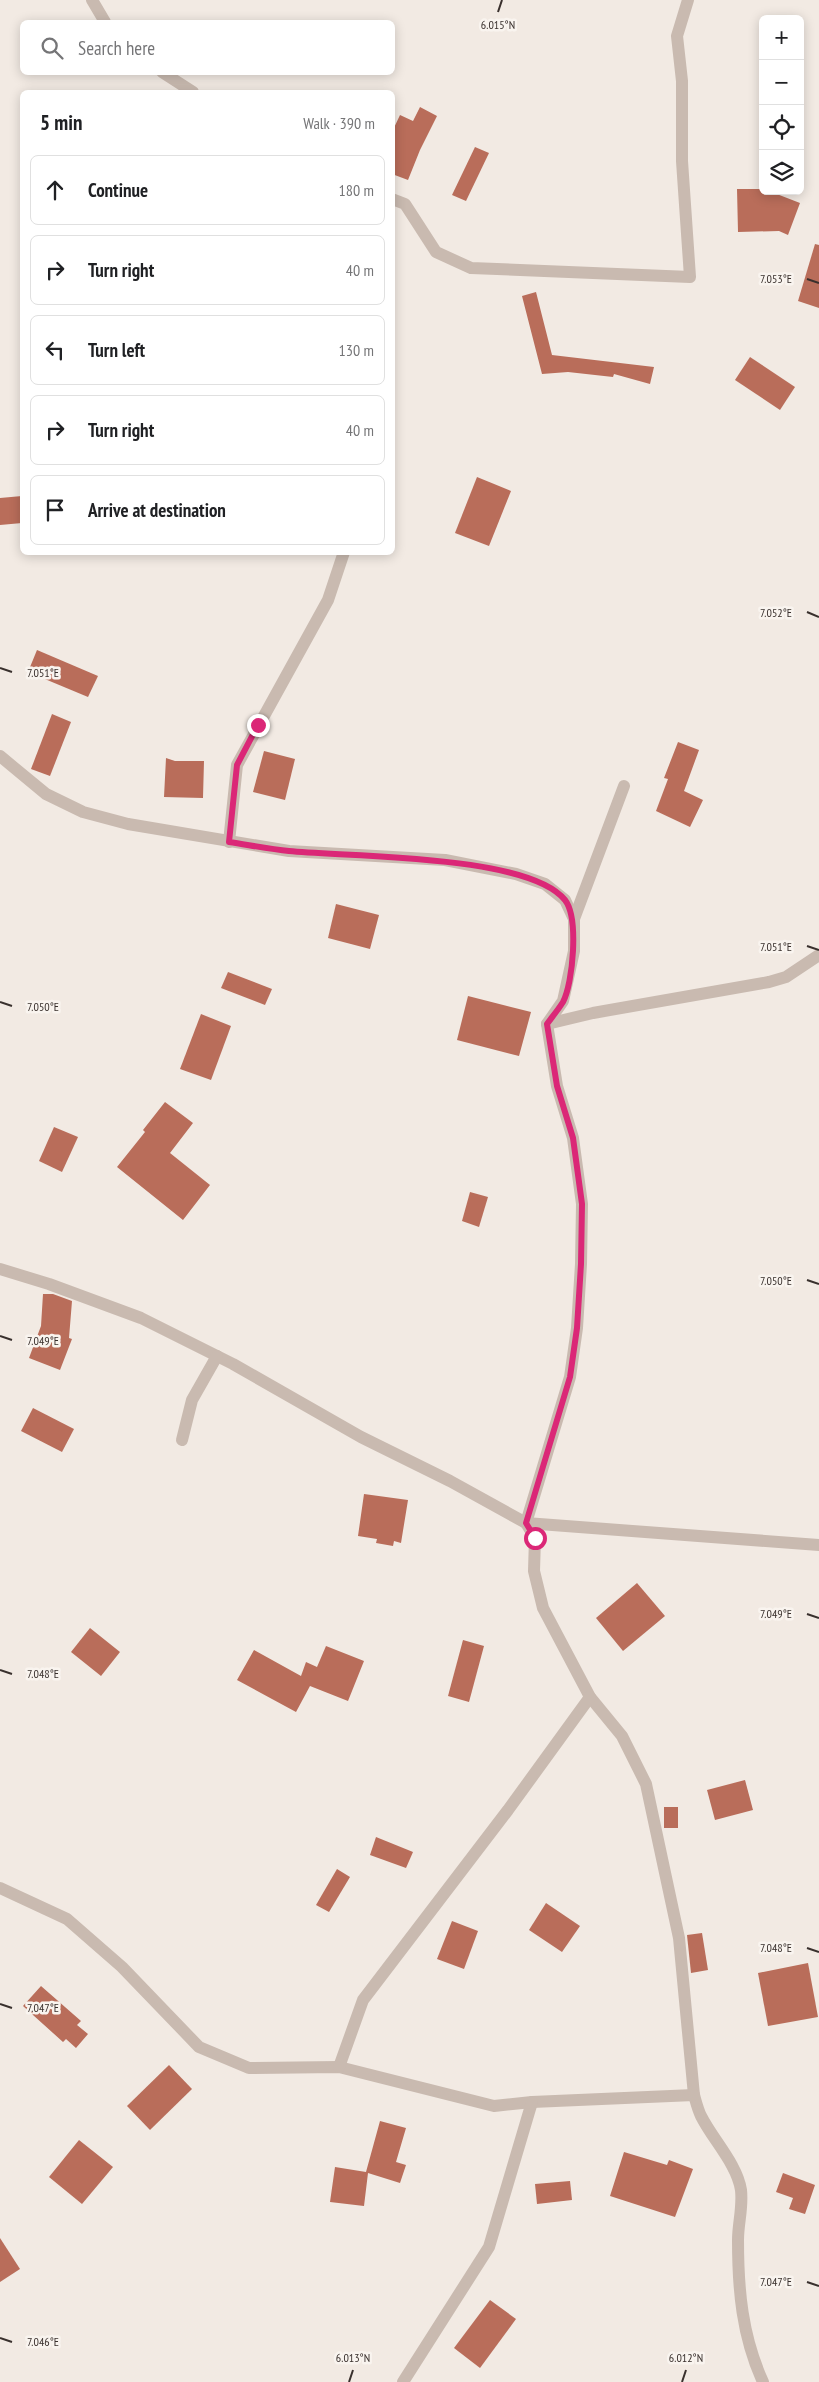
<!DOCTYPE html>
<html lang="en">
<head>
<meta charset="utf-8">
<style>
	:root { --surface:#fff; --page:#f6f6f6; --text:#202124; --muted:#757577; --line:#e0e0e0 }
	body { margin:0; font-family:"PT Sans Narrow",sans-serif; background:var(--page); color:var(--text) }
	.controls { position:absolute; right:15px; top:15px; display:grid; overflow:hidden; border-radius:8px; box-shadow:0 2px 12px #0003 }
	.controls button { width:45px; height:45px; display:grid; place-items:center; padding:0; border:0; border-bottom:1px solid var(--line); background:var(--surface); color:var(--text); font:25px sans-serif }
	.stop { position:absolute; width:15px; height:15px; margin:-11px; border:4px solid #db2777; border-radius:50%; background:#fff }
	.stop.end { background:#db2777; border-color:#fff; box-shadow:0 1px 5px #0008 }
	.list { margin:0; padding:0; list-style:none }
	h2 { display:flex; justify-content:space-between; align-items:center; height:65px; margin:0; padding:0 20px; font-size:21px }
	h2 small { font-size:16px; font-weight:400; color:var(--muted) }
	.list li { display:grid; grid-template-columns:32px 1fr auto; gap:15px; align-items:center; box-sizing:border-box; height:70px; margin:0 10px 10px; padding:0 10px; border:1px solid var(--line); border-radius:8px }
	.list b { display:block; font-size:19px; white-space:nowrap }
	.list em { font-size:16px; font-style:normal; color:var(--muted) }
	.icon { flex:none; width:28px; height:28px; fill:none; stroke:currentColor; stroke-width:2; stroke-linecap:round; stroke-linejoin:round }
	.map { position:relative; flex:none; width:819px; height:2382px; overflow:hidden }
	.search { position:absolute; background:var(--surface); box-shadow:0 2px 12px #0003; left:20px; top:20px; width:375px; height:55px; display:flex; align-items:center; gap:12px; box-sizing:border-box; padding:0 18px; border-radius:8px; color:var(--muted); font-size:19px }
	.panel { position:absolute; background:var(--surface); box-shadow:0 2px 12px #0003; left:20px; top:90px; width:375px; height:465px; border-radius:8px }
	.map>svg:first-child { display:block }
	.building { fill:#b96d5a }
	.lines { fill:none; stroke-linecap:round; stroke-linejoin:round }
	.street { stroke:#c9bab0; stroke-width:12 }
	.route { stroke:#db2777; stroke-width:6 }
	.ticks { fill:none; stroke:#39302d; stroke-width:2 }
	.ticks-label { font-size:12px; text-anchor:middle; fill:#39302d; stroke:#f9f4ef; stroke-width:5; stroke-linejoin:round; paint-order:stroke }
</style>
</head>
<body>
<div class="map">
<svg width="819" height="2382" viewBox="0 0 819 2382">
	<rect width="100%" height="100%" fill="#f2eae3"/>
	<g class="building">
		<polygon points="420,107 437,116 420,150 408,180 392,174 392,132 400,115 413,121"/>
		<polygon points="475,147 489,153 466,201 452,195"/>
		<polygon points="737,189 763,189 763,191 769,191 800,203 788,235 779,231 738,232"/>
		<polygon points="815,244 819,245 819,308 798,301"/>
		<polygon points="536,292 552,355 654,367 650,384 614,374 613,377 568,372 542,374 522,296"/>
		<polygon points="750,357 795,387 780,410 735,380"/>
		<polygon points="477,477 511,491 489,546 455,533"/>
		<polygon points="22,496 22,523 0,525 0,498"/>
		<polygon points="37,650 98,676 88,697 28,672"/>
		<polygon points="52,714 71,722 50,776 31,769"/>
		<polygon points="678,742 699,750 684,791 703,800 690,827 656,811 668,779 664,778"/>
		<polygon points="264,751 295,759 285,800 253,792"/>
		<polygon points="166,758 175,761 204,761 203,798 164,797"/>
		<polygon points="336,904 379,915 370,949 328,938"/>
		<polygon points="228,972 272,989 265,1005 221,988"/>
		<polygon points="468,996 531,1012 519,1056 457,1040"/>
		<polygon points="201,1014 231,1026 211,1080 180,1069"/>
		<polygon points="165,1102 193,1123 170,1153 210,1185 183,1220 117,1167 145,1132 143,1130"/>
		<polygon points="54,1127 78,1137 62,1172 39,1161"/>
		<polygon points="470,1192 488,1197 479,1227 462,1221"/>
		<polygon points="43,1294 53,1294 72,1301 69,1338 72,1339 60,1370 29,1358 41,1326"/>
		<polygon points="33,1408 74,1429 62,1452 21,1431"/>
		<polygon points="364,1494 408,1500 401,1543 394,1541 393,1546 376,1543 377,1539 358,1536"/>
		<polygon points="637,1583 665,1616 623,1651 596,1618"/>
		<polygon points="90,1628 120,1652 101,1676 71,1652"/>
		<polygon points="463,1640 484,1646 469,1702 448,1696"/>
		<polygon points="326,1646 364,1661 348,1701 310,1686 296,1712 237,1680 254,1650 301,1676 306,1662 317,1667"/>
		<polygon points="745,1780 753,1810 715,1820 707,1790"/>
		<rect x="664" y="1807" width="14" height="21"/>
		<polygon points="376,1837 413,1852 406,1868 370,1855"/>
		<polygon points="337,1869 350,1877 329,1912 316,1905"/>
		<polygon points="546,1903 580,1926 562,1952 529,1930"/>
		<polygon points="452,1921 478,1931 464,1969 437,1959"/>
		<polygon points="702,1933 708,1970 691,1973 687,1935"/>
		<polygon points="808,1963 818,2017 768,2026 758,1973"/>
		<polygon points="41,1986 81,2021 77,2025 88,2034 76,2048 66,2039 63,2042 23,2006"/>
		<polygon points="169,2065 192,2089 150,2130 127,2106"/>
		<polygon points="380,2121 406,2128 396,2162 406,2165 400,2183 368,2173 364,2206 330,2202 335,2167 366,2172"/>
		<polygon points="79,2140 113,2167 82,2204 49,2177"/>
		<polygon points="624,2152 667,2165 669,2160 693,2169 675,2217 610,2196"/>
		<polygon points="783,2173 815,2185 805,2214 789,2209 793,2198 776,2192"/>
		<polygon points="570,2181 572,2200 537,2204 535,2184"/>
		<polygon points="0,2238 20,2269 0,2282"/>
		<polygon points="490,2300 516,2319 480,2368 454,2348"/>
	</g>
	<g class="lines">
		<g class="street">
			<polyline points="92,0 105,22"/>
			<polyline points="162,72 193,92"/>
			<polyline points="392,199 405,204 436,252 471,268 690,277 682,161 682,81 677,36 688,0"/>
			<path d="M0,756L46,794L83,812L128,824L289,851L445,860L516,874L545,884L565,900L574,919V951L563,1001L547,1024L557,1086L573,1138L582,1204L581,1264L577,1328L570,1377L526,1523L535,1538L534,1571L543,1608L590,1697L622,1736L646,1784L679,1938L694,2095C696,2102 698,2110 701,2116C713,2140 737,2164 741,2190C743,2208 738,2223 738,2240C738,2290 742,2336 763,2382"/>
			<polyline points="229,842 237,765 328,600 344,552"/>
			<polyline points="574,919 624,786"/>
			<polyline points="547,1024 593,1013 769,982 786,977 819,955"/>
			<polyline points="0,1269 49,1284 141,1318 233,1364 361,1437 450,1481 526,1523 819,1545"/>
			<polyline points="182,1440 192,1400 217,1356"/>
			<polyline points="0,1888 67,1919 122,1967 199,2047 249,2068 339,2067 494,2106 532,2102 694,2095"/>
			<polyline points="339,2067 363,2000 508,1810 590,1697"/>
			<polyline points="403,2382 489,2247 532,2102"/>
		</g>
	</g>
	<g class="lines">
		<path class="route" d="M258,725L237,765L229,842C249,845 269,849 289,851C348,857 528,854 565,900C579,918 573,983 563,1002C558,1010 552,1017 547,1024L557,1086L573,1138L582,1204L581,1264L577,1328L570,1377L526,1523L535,1538"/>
	</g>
	<path class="ticks" d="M498,12L502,0M807,279L819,283M807,612L819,617M0,668L12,672M807,946L819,950M0,1002L12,1006M807,1280L819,1284M0,1336L12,1340M807,1614L819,1618M0,1670L12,1674M807,1948L819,1952M0,2004L12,2008M807,2282L819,2286M0,2338L12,2342M349,2382L353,2370M682,2382L686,2370"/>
	<g class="ticks-label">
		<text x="498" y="29">6.015°N</text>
		<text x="776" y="283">7.053°E</text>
		<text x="776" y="617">7.052°E</text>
		<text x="43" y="677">7.051°E</text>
		<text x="776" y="951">7.051°E</text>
		<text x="43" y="1011">7.050°E</text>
		<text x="776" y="1285">7.050°E</text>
		<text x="43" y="1345">7.049°E</text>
		<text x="776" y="1618">7.049°E</text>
		<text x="43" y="1678">7.048°E</text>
		<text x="776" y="1952">7.048°E</text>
		<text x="43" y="2012">7.047°E</text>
		<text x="776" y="2286">7.047°E</text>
		<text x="43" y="2346">7.046°E</text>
		<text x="353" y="2362">6.013°N</text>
		<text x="686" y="2362">6.012°N</text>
	</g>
</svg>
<div class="controls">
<button>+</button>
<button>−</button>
<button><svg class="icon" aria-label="locate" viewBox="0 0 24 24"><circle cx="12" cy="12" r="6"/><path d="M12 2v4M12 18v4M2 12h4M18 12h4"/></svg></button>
<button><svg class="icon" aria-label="layers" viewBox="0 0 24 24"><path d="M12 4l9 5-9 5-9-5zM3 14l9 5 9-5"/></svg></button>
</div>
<div class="stop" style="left:535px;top:1538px"></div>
<div class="stop end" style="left:258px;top:725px"></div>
<div class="search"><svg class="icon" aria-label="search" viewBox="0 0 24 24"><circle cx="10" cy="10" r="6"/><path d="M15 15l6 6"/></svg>Search here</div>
<section class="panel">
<h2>5 min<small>Walk · 390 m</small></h2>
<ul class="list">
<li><svg class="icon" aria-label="ahead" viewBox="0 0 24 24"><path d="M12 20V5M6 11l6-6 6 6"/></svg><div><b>Continue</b></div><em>180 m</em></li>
<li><svg class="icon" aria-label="right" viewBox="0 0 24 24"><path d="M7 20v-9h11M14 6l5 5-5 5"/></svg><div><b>Turn right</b></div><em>40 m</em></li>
<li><svg class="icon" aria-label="left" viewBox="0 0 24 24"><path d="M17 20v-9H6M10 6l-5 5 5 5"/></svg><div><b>Turn left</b></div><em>130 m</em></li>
<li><svg class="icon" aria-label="right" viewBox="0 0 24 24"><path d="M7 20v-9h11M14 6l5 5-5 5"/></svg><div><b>Turn right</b></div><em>40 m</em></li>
<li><svg class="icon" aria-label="arrive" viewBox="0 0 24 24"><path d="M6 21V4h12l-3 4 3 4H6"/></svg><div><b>Arrive at destination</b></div></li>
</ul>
</section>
</div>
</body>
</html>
